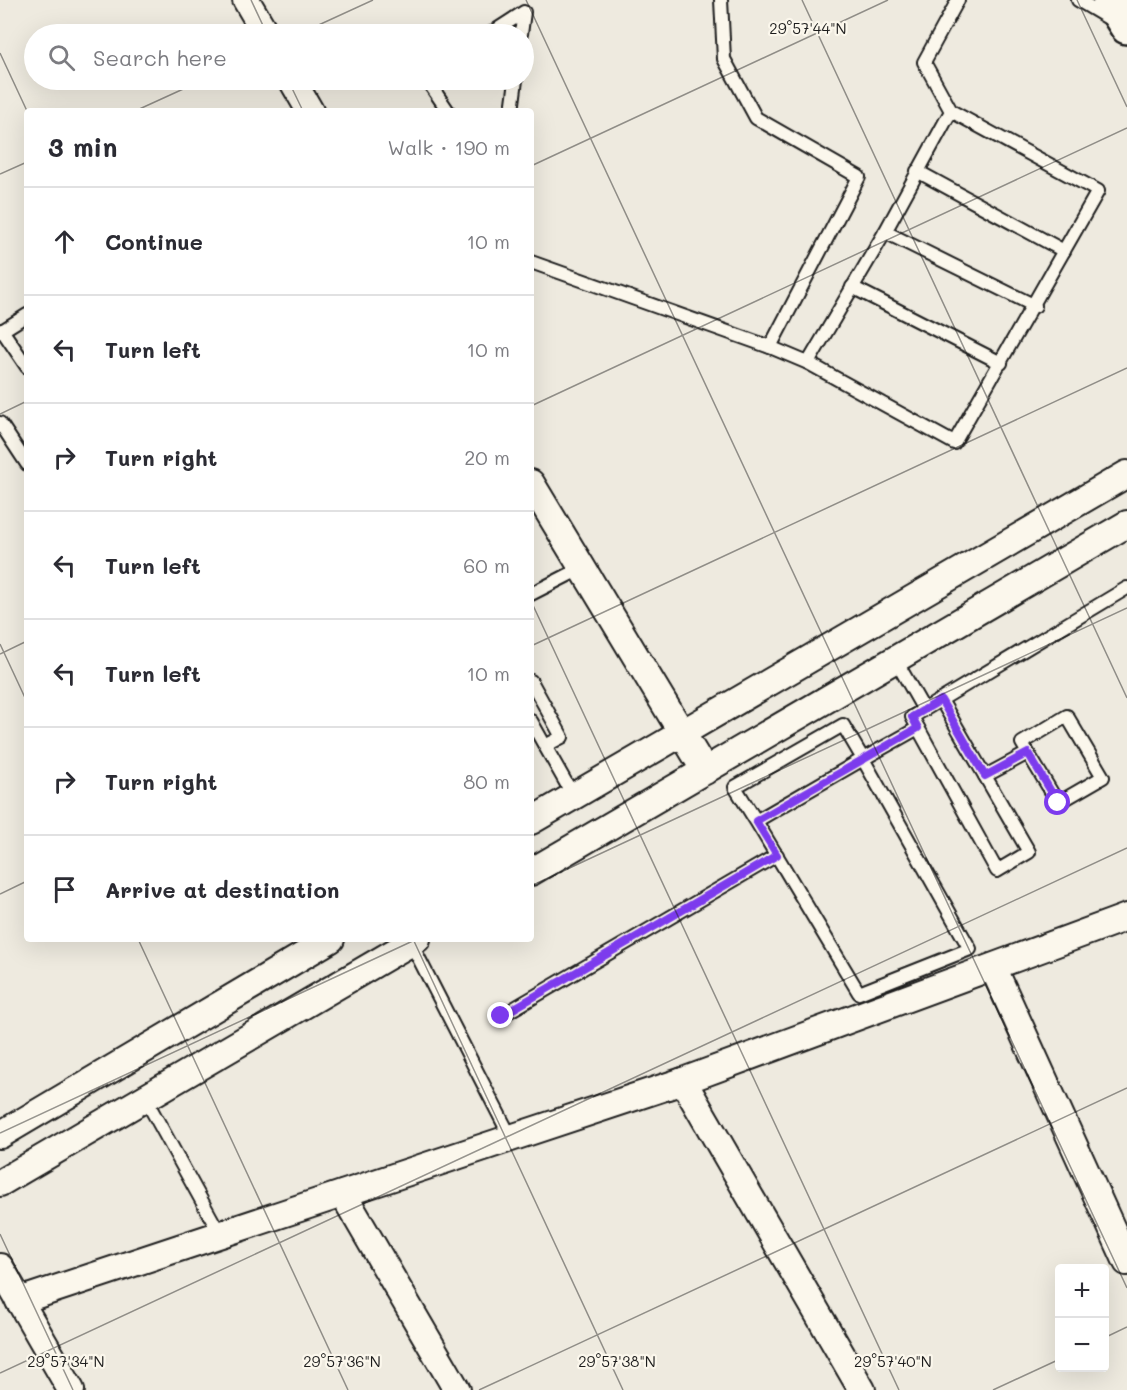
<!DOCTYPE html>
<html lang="en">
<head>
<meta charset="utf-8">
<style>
	:root { --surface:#fff; --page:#f2f2f3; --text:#2b2b33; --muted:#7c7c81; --line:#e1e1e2 }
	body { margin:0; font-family:Mali,sans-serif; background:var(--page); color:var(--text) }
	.controls { position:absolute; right:18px; bottom:18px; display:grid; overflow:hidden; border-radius:6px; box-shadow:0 6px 24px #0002 }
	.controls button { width:54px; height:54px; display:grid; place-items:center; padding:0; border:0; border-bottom:2px solid var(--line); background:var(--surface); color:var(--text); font:30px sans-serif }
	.stop { position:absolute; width:18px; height:18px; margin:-14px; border:4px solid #7c3aed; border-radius:50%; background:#fff }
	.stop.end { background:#7c3aed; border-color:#fff; box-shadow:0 2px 6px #0008 }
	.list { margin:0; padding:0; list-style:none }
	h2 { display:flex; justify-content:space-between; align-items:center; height:78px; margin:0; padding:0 24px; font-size:26px }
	h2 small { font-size:20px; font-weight:400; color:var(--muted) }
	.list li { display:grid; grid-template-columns:39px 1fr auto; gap:18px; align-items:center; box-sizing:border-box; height:108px; padding:0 24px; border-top:2px solid var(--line) }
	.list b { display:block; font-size:22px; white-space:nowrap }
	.list em { font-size:20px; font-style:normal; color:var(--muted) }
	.icon { flex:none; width:33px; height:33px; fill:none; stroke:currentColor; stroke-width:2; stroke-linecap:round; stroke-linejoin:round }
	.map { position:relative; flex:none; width:1127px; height:1390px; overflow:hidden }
	.search { position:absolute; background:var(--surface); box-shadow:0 6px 24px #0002; left:24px; top:24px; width:510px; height:66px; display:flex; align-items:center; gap:15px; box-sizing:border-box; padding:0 21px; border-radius:33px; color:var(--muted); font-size:22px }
	.panel { position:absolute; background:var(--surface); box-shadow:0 6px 24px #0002; left:24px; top:108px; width:510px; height:834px; border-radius:6px }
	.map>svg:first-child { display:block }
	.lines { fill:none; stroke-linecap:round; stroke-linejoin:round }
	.lane-casing { stroke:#1c1c1c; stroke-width:16 }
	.street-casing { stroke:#1c1c1c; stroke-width:30 }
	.secondary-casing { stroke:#1c1c1c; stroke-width:38 }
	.lane { stroke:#fbf7ec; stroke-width:12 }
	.street { stroke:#fbf7ec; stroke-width:26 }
	.secondary { stroke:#fbf7ec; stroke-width:33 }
	.route { stroke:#7c3aed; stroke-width:8 }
	.ticks { fill:none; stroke:#1c1c1c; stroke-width:1.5; stroke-opacity:0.45 }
	.ticks-label { font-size:15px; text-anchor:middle; fill:#1c1c1c; stroke:#fbf7ec; stroke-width:4.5; stroke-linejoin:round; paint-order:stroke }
</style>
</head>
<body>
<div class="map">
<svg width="1127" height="1390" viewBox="0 0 1127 1390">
	<rect width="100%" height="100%" fill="#eeeadf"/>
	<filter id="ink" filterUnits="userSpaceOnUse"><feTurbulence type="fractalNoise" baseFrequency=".0167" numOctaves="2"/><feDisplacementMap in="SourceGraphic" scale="12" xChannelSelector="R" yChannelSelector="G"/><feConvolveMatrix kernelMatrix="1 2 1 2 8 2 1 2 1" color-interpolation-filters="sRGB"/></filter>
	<g filter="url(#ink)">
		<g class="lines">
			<g class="lane-casing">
				<g id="lane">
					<polyline points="1078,0 1110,19"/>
					<polyline points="490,34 524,12 521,34"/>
					<polyline points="427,80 448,111"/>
					<polyline points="512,111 516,80"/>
					<polyline points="951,111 885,232 808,363 954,443 1098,191 951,111 924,62 958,0"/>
					<polyline points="917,171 1064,251"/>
					<polyline points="885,232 1035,306"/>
					<polyline points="531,262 770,347 859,177 756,118 724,59 721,0"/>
					<polyline points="852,287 1001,363"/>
					<polyline points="2,330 27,367"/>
					<polyline points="0,332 27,315"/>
					<polyline points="770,347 808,363"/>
					<polyline points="0,423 27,464"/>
					<polyline points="531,594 582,568"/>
					<polyline points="895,659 924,710"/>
					<polyline points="531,681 562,737 545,746 574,797"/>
					<polyline points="941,700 1029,852 997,871 912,717 1127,588"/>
					<polygon points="1067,716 1103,777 1058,803 1022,743"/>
					<polyline points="531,721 545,746"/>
					<polyline points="985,776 1028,753"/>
					<polyline points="756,821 735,787 843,725 863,759 756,821 859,993 970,949 863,759 918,728"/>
					<polyline points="411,943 511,1138"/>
					<polyline points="501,1016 777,855"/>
					<polyline points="145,1098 220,1234"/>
				</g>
			</g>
			<g class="street-casing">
				<g id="street">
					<polyline points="246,0 266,34"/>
					<polyline points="292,80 310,111"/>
					<polyline points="531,483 705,771"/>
					<polyline points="531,821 1127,474"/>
					<polyline points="531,872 1127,524"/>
					<polyline points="993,967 1127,1262"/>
					<polyline points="683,1081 862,1390"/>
					<polyline points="0,1135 331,939"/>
					<polyline points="0,1183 417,939"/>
					<polyline points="343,1194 457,1390"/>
					<polyline points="0,1267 71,1390"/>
					<polyline points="19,1301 683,1081 1127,917"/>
				</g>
			</g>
			<g class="secondary-casing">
				<polyline id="secondary" points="1110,0 1127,27"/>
			</g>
			<use href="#lane" class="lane"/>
			<use href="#street" class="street"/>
			<use href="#secondary" class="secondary"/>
		</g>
	</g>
	<g class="lines" filter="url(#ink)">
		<polyline class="route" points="501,1016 777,855 756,821 918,728 912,717 941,700 985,776 1028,753 1058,803"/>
	</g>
	<path class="ticks" d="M251,0L267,34M526,0L1127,1288M802,0L1127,698M1077,0L1127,107M299,34L373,0M0,53L27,111M288,80L303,111M135,111L203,80M531,166L888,0M0,174L27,162M531,406L1127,128M0,414L27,401M531,601L899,1390M0,644L27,702M531,646L1127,368M0,654L27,641M531,886L1127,608M0,894L27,881M138,939L348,1390M413,939L623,1390M0,1133L417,939M0,1234L73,1390M1104,1338L1127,1327M0,1373L1127,848M479,1390L1127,1088M993,1390L1060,1359"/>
	<g class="ticks-label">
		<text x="808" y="34">29°57'44"N</text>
		<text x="66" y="1367">29°57'34"N</text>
		<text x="342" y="1367">29°57'36"N</text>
		<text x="617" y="1367">29°57'38"N</text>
		<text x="893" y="1367">29°57'40"N</text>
	</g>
</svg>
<div class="controls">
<button>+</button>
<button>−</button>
</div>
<div class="stop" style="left:1058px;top:803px"></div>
<div class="stop end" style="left:501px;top:1016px"></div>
<div class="search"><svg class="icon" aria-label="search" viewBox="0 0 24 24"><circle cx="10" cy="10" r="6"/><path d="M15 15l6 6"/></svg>Search here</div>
<section class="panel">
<h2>3 min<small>Walk · 190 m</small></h2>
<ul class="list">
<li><svg class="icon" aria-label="ahead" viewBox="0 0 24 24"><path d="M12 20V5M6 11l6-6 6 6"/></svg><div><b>Continue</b></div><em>10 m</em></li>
<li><svg class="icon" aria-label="left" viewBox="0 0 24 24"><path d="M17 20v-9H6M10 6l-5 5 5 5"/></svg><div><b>Turn left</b></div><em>10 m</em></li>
<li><svg class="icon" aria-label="right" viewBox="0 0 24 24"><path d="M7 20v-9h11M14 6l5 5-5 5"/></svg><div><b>Turn right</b></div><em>20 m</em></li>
<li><svg class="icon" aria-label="left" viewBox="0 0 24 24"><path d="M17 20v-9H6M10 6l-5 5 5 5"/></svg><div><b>Turn left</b></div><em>60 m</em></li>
<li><svg class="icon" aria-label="left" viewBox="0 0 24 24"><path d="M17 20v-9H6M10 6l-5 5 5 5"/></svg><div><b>Turn left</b></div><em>10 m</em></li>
<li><svg class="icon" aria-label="right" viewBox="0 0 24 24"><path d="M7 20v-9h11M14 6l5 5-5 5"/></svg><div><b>Turn right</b></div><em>80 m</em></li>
<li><svg class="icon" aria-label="arrive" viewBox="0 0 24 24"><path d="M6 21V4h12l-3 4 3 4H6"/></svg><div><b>Arrive at destination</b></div></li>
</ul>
</section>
</div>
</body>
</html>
